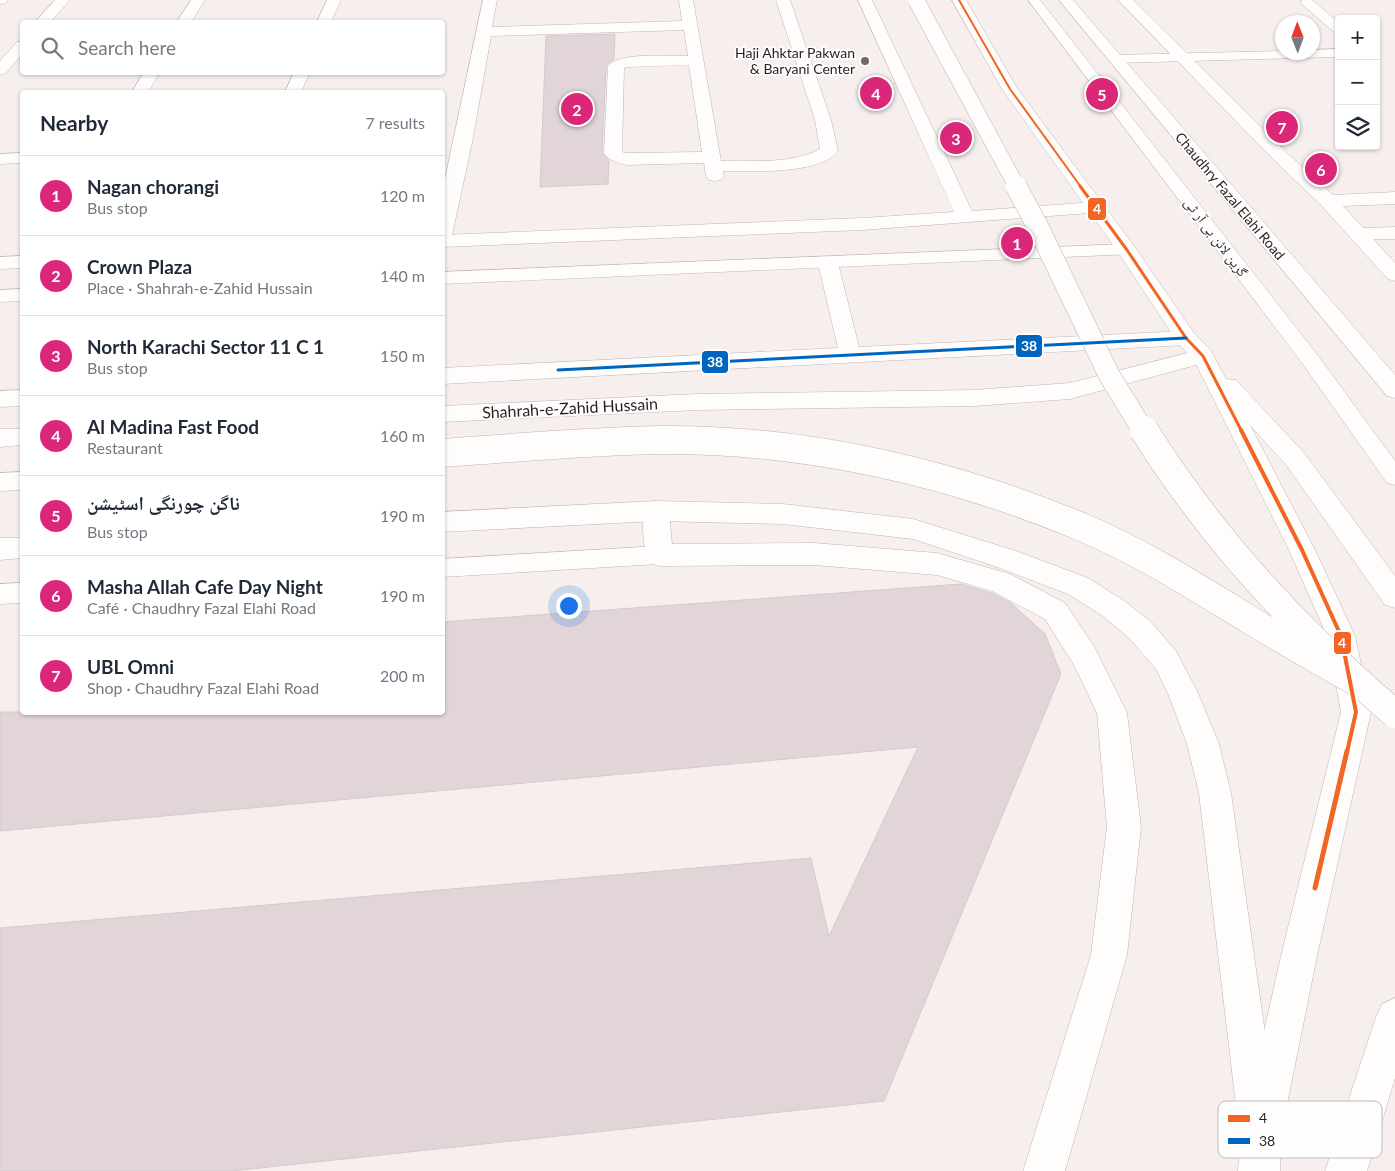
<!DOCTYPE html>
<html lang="en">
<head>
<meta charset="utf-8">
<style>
	:root { --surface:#fff; --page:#f6f6f7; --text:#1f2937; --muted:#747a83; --line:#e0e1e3; --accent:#db2777 }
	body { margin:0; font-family:Lato,"Noto Naskh Arabic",sans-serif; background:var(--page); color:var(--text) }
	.controls { position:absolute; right:15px; top:15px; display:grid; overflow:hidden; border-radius:5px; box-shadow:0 1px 4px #0004 }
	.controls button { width:45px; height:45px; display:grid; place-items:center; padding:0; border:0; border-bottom:1px solid var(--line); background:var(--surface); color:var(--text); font:25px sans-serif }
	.compass { position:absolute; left:1275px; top:15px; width:45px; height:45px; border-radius:50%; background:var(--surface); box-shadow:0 1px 4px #0004; rotate:359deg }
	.you { position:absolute; left:568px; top:605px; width:18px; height:18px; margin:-12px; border:4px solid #fff; border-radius:50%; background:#1a73e8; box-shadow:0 0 0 8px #1a73e833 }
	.badge { display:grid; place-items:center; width:32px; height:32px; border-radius:50%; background:var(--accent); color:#fff; font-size:16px; font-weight:700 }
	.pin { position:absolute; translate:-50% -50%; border:2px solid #fff; box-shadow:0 1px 5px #0006 }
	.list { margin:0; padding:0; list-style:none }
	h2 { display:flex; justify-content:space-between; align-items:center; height:65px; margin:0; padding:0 20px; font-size:21px }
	h2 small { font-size:16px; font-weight:400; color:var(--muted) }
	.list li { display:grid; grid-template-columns:32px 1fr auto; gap:15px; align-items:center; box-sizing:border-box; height:80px; padding:0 20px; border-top:1px solid var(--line) }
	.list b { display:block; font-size:19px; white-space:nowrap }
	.list p { margin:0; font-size:16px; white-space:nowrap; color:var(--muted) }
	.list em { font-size:16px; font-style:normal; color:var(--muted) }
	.icon { flex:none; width:28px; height:28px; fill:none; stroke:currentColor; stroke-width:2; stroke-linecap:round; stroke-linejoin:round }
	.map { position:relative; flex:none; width:1395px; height:1171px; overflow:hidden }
	.search { position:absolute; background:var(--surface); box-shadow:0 1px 4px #0004; left:20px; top:20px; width:425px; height:55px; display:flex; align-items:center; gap:12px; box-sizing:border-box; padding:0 18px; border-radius:5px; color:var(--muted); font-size:19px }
	.panel { position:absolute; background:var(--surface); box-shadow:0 1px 4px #0004; left:20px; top:90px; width:425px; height:625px; border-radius:5px }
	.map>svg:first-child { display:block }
	.building { fill:#e1d5d7; stroke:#d5cacc }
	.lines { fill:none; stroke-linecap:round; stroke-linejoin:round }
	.service-casing { stroke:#beb4b3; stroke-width:1 }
	.minor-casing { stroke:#beb4b3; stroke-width:1 }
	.tertiary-casing { stroke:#beb4b3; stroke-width:1 }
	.secondary-casing { stroke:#beb4b3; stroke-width:1 }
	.primary-casing { stroke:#beb4b3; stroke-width:1 }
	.service { fill:#fefdfc; fill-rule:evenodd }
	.minor { fill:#fefdfc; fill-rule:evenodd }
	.tertiary { fill:#fefdfc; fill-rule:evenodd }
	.secondary { fill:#fefdfc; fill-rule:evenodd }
	.primary { fill:#fefdfc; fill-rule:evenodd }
	.primary-bridge-far2-casing { stroke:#beb4b3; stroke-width:17; stroke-linecap:butt }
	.primary-bridge-far1-casing { stroke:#beb4b3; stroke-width:22; stroke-linecap:butt }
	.primary-bridge-casing { stroke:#beb4b3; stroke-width:29; stroke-linecap:butt }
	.primary-bridge-far2 { stroke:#fefdfc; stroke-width:16 }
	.primary-bridge-far1 { stroke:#fefdfc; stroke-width:21 }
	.primary-bridge { stroke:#fefdfc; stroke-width:28 }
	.bus-1-far3-casing { stroke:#fdfdfd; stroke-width:4 }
	.bus-1-far2-casing { stroke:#fdfdfd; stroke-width:6 }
	.bus-1-far1-casing { stroke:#fdfdfd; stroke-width:8 }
	.bus-1-casing { stroke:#fdfdfd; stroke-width:9 }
	.bus-2-casing { stroke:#fdfdfd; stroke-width:6 }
	.bus-1-far3 { stroke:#f26522; stroke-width:2 }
	.bus-1-far2 { stroke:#f26522; stroke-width:3 }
	.bus-1-far1 { stroke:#f26522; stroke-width:4 }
	.bus-1 { stroke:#f26522; stroke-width:5 }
	.bus-2 { stroke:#0065bd; stroke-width:3 }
	.poi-dot { fill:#736766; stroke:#fdfdfd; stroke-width:2 }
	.labels { text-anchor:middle; stroke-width:4; stroke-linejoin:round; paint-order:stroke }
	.far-poi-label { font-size:14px; fill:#2c1e1d; stroke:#fdfdfd; text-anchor:end }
	.far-street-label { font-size:14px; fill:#2c1e1d; stroke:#fdfdfd }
	.street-label { font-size:16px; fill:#2c1e1d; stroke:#fdfdfd }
	.key { fill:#fdfdfd; stroke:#bebaba; stroke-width:1 }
	.key-label { font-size:14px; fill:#2c1e1d }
	.line-badge { stroke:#fdfdfd; stroke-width:2 }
	.badge-label { font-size:14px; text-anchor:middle; font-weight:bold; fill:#fff }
</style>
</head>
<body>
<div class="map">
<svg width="1395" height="1171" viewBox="0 0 1395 1171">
	<rect width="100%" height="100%" fill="#f7efee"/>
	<g class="building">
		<polygon points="615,34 614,59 606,66 602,153 609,160 608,184 540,187 546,36"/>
		<polygon points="961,584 991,593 1011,603 1045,634 1061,674 884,1101 232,1171 0,1171 0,928 811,858 829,936 918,747 0,831 0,712 442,712 442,622"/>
	</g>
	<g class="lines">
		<g class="service-casing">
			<g id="service">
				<polygon points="1028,0 1040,0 1319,357 1395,461 1395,485 1387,483 1305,367"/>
				<polygon points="1302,0 1312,0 1339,23 1339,34 1335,33 1303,5 1301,2"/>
				<polygon points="1339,49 1339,57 1114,63 1107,59 1114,55 1282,51 1282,52 1312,52 1312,50"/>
				<polygon points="659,546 667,548 671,555 667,562 659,564 442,577 442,559"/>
				<polygon points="22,583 22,603 0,604 0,584"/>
			</g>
		</g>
		<g class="minor-casing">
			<g id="minor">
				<polygon points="0,0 8,0 6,3 0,4"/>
				<polygon points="55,0 70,0 50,22 35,22"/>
				<polygon points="191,0 205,0 191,22 177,22"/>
				<polygon points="327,0 341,0 331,22 317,22"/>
				<path d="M483,0H497L492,27L682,21L679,0H693L721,161C754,160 790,165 820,149L815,120L776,0H790L831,120L838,151C821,175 750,171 723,171L724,176L721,180L715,181L709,180L706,176L704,163L627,165C618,163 610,161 604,153L608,66C618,52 671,56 688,56L684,30L491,36L472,143L452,235L449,239L442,241V193ZM689,65L702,152L624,153L622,151L624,68L628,67Z"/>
				<polygon points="22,41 22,54 6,73 0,75 0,61 17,42"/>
				<polygon points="144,72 160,72 148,92 132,92"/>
				<polygon points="294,72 310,72 301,92 285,92"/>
				<polygon points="22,153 22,163 0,164 0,154"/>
				<polygon points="828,257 835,259 838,263 859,347 1186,331 1194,333 1197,338 1194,343 1186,345 442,384 442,368 838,348 818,263 821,259"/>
				<polygon points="22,390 22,406 0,407 0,391"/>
			</g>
		</g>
		<g class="tertiary-casing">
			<g id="tertiary">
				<polygon points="858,0 872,0 972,211 1096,202 1103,204 1105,208 1103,212 862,230 442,247 442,235 862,218 954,212"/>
				<polygon points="1118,0 1133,0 1288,154 1333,195 1395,192 1395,204 1343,206 1363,228 1395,227 1395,239 1373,239 1395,263 1395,281 1388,279 1321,205 1276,162"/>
				<polygon points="1127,244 1134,246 1137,250 1134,254 442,284 442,272"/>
				<polygon points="22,256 22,268 0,269 0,257"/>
				<polygon points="22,289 22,301 0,302 0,290"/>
				<path d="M656,501L665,504L669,511L672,544L814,543L937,553L1010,574L1065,603L1095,648L1127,713L1141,827L1127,955L1065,1171H1023L1091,955L1107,827L1097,713L1074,665L1045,619L992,591L937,575L814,565L659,566L650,563C643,550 640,516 647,504Z"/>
			</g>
		</g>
		<g class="secondary-casing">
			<g id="secondary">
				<polygon points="1203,349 1211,351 1214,356 1211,361 1070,399 974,406 697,410 442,422 442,406 697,394 974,390 1070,383"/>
				<polygon points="0,429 22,429 22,445 0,447"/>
				<polygon points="656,501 783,504 913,519 1016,551 1088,578 1123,600 1150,621 1176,651 1198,693 1219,744 1231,793 1280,1139 1280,1171 1238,1171 1240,1139 1199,793 1187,744 1169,696 1156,669 1130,639 1103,616 1068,594 997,567 913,539 783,524 656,521 442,532 442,512"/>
				<polygon points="0,538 22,538 22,558 0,560"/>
			</g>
		</g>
		<g class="primary-casing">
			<g id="primary">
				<polygon points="952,0 966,0 1017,88 1134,246 1194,333 1211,351 1226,379 1236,380 1305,454 1395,576 1395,608 1385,605 1287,466 1250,425 1315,550 1355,636 1371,712 1317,956 1280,1139 1274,1153 1260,1159 1246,1153 1240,1139 1281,956 1341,712 1327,636 1289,550 1194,360 1178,343 1118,252 1002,89"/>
				<polygon points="1059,0 1073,0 1395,375 1395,398 1387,396"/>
				<polygon points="22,472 22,490 0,491 0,473"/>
				<polygon points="1395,998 1395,1078 1367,1171 1325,1171 1376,1017 1382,1004"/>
			</g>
		</g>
		<use href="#service" class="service"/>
		<use href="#minor" class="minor"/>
		<use href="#tertiary" class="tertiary"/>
		<use href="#secondary" class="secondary"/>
		<use href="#primary" class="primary"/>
		<g class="primary-bridge-far2-casing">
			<polyline id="primary-bridge-far2" points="916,0 1017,187"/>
		</g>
		<g class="primary-bridge-far1-casing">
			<polyline id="primary-bridge-far1" points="1016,186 1039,229 1109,375 1144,432"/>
		</g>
		<g class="primary-bridge-casing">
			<g id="primary-bridge">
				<path d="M1144,430C1211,538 1299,632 1395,714"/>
				<path d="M442,453C515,448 588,441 661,440C806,439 951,472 1084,528C1143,553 1196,587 1250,620C1286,642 1323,663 1360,684"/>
			</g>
		</g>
		<use href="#primary-bridge-far2" class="primary-bridge-far2"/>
		<use href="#primary-bridge-far1" class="primary-bridge-far1"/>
		<use href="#primary-bridge" class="primary-bridge"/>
		<g class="bus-1-far3-casing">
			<polyline id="bus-1-far3" points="959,0 1010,89 1081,187"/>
		</g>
		<g class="bus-1-far2-casing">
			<polyline id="bus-1-far2" points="1080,186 1127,250 1186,338 1203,356 1242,432"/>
		</g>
		<g class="bus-1-far1-casing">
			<polyline id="bus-1-far1" points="1241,430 1302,550 1341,636 1356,712 1347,752"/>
		</g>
		<g class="bus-1-casing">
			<polyline id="bus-1" points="1315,888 1347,751"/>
		</g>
		<g class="bus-2-casing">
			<polyline id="bus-2" points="558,370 1186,338"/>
		</g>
		<use href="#bus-1-far3" class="bus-1-far3"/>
		<use href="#bus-1-far2" class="bus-1-far2"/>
		<use href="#bus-1-far1" class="bus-1-far1"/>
		<use href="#bus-1" class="bus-1"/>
		<use href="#bus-2" class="bus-2"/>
	</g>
	<circle class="poi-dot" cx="865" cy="61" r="5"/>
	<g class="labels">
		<g class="far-poi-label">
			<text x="855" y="58">Haji Ahktar Pakwan<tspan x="855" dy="16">&amp; Baryani Center</tspan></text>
		</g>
		<g class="far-street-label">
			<text transform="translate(1230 196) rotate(50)" y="5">Chaudhry Fazal Elahi Road</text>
			<text transform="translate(1216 237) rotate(53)" y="5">گرین لائن بی آر ٹی</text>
		</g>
		<g class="street-label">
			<text transform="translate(570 408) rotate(-3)" y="6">Shahrah-e-Zahid Hussain</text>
		</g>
	</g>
	<rect x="1218" y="1101" width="164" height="57" rx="8" class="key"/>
	<rect x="1228" y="1115" width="22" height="7" fill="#f26522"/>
	<rect x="1228" y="1138" width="22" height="6" fill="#0065bd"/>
	<g class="key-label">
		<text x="1259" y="1123">4</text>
		<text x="1259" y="1146">38</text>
	</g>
	<g class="line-badge">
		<rect x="1087" y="197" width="20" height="24" rx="5" fill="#f26522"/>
		<rect x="1015" y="334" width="28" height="24" rx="5" fill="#0065bd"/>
		<rect x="701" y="350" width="28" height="24" rx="5" fill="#0065bd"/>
		<rect x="1333" y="631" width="19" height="24" rx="5" fill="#f26522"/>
	</g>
	<g class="badge-label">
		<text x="1097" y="214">4</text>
		<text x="1029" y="351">38</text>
		<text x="715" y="367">38</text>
		<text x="1342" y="648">4</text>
	</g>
</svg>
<div class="controls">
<button>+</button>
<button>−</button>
<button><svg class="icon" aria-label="layers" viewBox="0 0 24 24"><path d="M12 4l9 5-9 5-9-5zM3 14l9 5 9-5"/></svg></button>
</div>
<svg class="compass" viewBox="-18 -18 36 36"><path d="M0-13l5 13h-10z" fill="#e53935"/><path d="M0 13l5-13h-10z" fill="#747a83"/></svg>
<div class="you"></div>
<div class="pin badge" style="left:1017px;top:243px">1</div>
<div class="pin badge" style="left:577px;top:109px">2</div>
<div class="pin badge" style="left:956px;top:138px">3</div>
<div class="pin badge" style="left:876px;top:93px">4</div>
<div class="pin badge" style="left:1102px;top:94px">5</div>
<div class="pin badge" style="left:1321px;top:169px">6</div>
<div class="pin badge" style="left:1282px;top:127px">7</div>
<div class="search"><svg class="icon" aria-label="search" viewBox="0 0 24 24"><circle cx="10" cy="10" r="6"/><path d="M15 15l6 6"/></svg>Search here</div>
<section class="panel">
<h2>Nearby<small>7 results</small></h2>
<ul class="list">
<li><span class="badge">1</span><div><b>Nagan chorangi</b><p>Bus stop</p></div><em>120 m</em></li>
<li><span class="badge">2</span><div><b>Crown Plaza</b><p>Place · Shahrah-e-Zahid Hussain</p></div><em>140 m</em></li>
<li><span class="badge">3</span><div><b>North Karachi Sector 11 C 1</b><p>Bus stop</p></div><em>150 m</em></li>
<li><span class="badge">4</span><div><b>Al Madina Fast Food</b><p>Restaurant</p></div><em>160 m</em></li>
<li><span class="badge">5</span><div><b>ناگن چورنگی اسٹیشن</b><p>Bus stop</p></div><em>190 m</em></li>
<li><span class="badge">6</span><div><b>Masha Allah Cafe Day Night</b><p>Café · Chaudhry Fazal Elahi Road</p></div><em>190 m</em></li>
<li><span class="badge">7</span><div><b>UBL Omni</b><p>Shop · Chaudhry Fazal Elahi Road</p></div><em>200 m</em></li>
</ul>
</section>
</div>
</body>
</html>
